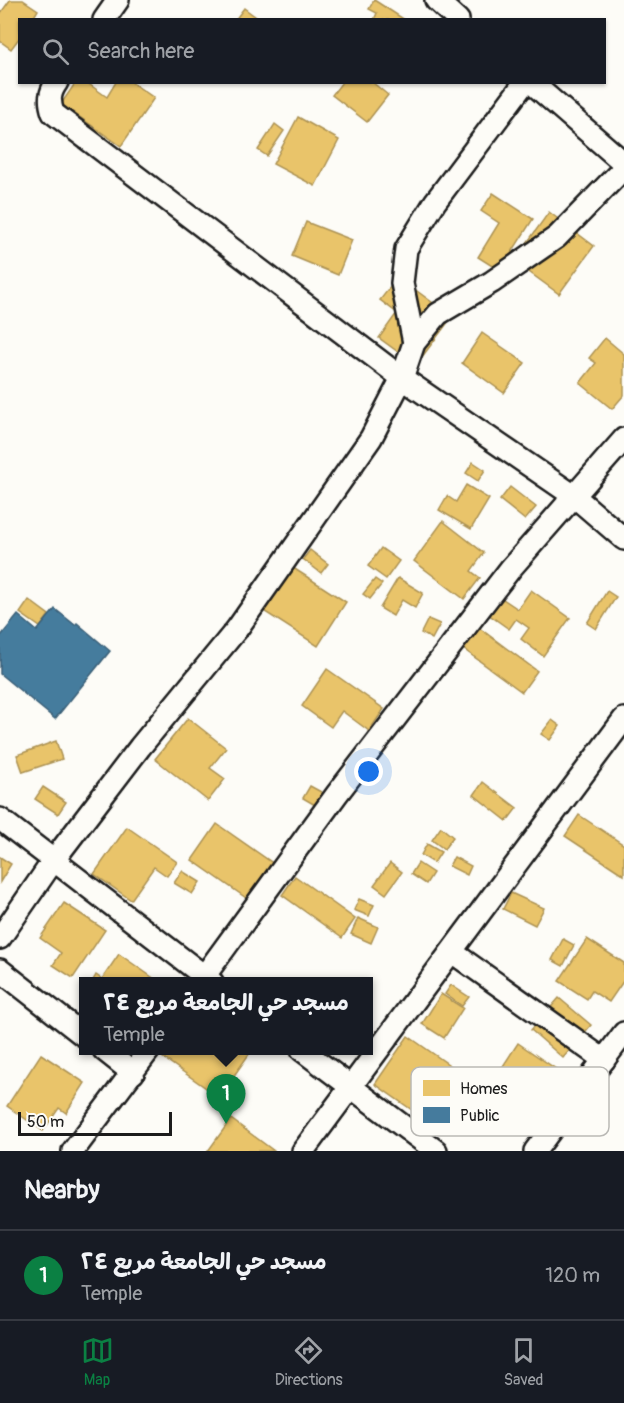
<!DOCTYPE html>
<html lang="en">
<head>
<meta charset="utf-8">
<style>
	:root { --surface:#171b24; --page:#242831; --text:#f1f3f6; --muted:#9ea1a6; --line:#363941; --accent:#0b8043 }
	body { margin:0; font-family:Pangolin,"Playpen Sans Arabic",sans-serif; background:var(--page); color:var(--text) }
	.scale { position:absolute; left:18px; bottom:15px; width:154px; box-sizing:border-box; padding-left:6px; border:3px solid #1c1c1c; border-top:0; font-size:16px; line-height:21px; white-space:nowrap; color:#1c1c1c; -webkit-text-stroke:4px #fdfcf7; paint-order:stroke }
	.you { position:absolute; left:369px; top:772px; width:21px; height:21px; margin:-15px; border:4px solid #fff; border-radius:50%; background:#1a73e8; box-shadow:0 0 0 9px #1a73e833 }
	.badge { display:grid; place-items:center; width:39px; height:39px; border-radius:50%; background:var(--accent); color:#fff; font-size:20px; font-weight:700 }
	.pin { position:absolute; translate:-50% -50px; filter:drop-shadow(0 2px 3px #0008) }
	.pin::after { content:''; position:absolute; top:32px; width:21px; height:18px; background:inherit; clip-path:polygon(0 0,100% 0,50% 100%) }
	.popup { position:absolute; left:79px; top:977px; width:294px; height:78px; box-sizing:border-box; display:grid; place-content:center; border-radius:0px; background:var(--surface); filter:drop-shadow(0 2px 4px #0005); font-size:20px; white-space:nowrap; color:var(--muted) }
	.popup b { font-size:22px; color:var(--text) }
	.popup::after { content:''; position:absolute; left:50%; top:100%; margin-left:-12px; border:12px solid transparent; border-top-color:var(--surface) }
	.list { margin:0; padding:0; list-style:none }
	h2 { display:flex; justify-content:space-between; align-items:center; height:78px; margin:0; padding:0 24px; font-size:26px }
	h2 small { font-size:20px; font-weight:400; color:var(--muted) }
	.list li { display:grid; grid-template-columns:39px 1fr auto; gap:18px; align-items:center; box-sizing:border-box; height:90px; padding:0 24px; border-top:2px solid var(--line) }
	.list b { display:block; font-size:22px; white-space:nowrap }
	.list p { margin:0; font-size:20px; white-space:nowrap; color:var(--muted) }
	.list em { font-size:20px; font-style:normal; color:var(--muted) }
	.icon { flex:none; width:33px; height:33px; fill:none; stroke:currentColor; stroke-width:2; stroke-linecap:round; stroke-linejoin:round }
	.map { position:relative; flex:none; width:624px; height:1151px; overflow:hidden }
	.search { position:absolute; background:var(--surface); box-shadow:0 2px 4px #0004; left:18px; right:18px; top:18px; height:66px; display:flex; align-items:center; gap:15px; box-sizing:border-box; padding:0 21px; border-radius:0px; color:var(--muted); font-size:22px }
	.sheet { height:168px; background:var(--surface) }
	nav { display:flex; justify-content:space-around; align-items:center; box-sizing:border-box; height:84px; border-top:2px solid var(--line); background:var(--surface); font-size:16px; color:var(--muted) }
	nav a { display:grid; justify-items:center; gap:3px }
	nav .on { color:var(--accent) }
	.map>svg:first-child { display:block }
	.homes { fill:#e9c46a; stroke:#ac9253; stroke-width:1.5 }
	.public { fill:#457b9d; stroke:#395e76; stroke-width:1.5 }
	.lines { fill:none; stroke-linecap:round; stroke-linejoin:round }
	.minor-casing { stroke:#1c1c1c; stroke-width:26 }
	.minor { stroke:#fdfcf7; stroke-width:21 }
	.key { fill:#fdfcf7; stroke:#bab9b5; stroke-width:1.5 }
	.key-label { font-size:16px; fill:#1c1c1c }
</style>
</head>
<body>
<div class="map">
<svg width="624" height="1151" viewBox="0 0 624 1151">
	<rect width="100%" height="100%" fill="#fdfcf7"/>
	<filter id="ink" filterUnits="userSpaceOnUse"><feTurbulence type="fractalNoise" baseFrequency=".0167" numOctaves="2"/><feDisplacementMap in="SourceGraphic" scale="12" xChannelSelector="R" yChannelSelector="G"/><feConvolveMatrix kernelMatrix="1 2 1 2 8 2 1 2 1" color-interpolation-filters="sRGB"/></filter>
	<g filter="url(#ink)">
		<g class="homes">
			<polygon points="10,0 23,0 38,10 32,20 20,20 20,37 11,49 0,41 0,14"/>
			<polygon points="374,0 405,20 374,20 377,13 369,9"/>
			<polygon points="244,8 260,20 235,20"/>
			<polygon points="76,82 86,82 107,97 116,82 131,82 154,98 121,146 61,104"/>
			<polygon points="342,82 372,82 388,95 367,122 332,95"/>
			<polygon points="298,117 339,140 315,186 273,164"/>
			<polygon points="275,124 284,131 267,156 258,150"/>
			<polygon points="493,193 533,219 500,271 478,257 499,223 481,211"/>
			<polygon points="549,212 594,246 559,294 514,261"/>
			<polygon points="306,222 352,240 338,275 292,256"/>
			<polygon points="398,277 452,317 416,365 379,338 397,313 380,300"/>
			<polygon points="482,333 525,363 504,393 462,363"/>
			<polygon points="605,338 624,354 624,395 612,409 580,383 596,363 589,358"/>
			<polygon points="473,462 485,470 478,481 466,473"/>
			<polygon points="466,485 489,499 471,529 439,510 447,496 456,502"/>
			<polygon points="510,487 536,507 525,520 500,500"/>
			<polygon points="443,521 484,553 471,571 480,578 464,599 414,561"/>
			<polygon points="381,548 399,561 386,579 368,566"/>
			<polygon points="310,550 328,564 321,573 303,559"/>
			<polygon points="287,564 346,602 318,646 259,608"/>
			<polygon points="398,578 423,593 415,608 402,600 393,616 380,608"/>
			<polygon points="375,579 382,584 370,599 363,594"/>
			<polygon points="531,590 570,618 543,656 521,639 529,628 516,619 509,629 488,614 500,597 518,609"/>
			<polygon points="607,591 616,597 596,629 587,623"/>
			<polygon points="29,600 49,615 40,627 20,613"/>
			<polygon points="428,619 440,624 432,639 421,633"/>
			<polygon points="478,627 537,671 522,692 462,648"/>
			<polygon points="327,669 384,709 369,731 342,711 331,727 302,706"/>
			<polygon points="188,718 226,748 210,768 225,779 208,801 155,759"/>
			<polygon points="552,720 560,726 550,740 541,734"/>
			<polygon points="56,741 62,759 23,772 17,755"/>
			<polygon points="483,782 517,808 507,821 474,795"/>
			<polygon points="310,786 323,793 315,805 303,798"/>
			<polygon points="43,787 66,802 58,814 35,799"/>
			<polygon points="579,815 624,845 624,875 565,836"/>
			<polygon points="217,824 274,864 249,900 192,860"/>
			<polygon points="127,827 177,862 167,876 154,867 131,900 94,874"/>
			<polygon points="441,827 453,837 444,849 432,840"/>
			<polygon points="427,844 441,852 434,863 421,855"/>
			<polygon points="0,857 11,864 0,882"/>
			<polygon points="454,857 471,866 467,875 449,866"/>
			<polygon points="390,863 402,872 386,894 374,885"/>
			<polygon points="418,863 433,873 426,884 411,874"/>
			<polygon points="182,871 200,882 192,894 174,883"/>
			<polygon points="295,876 355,919 342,938 282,895"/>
			<polygon points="511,893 544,908 535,925 503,909"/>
			<polygon points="359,899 374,905 369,916 354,910"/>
			<polygon points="64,903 105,930 73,978 53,965 61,953 40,938"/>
			<polygon points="358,918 378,927 371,943 351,934"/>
			<polygon points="563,939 574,945 563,966 552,960"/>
			<polygon points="587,939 624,963 624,980 609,1002 592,991 587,999 559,981"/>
			<polygon points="119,954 159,982 92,982 96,975 102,979"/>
			<polygon points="451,985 469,997 462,1006 445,994"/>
			<polygon points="441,994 463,1008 444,1038 422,1024"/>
			<polygon points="559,998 591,1025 563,1058 531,1030"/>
			<polygon points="408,1036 465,1076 432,1124 375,1084"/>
			<polygon points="518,1043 572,1080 558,1101 542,1090 529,1108 492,1083"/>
			<polygon points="167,1050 252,1050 219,1097 162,1057"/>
			<polygon points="41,1054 85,1083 66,1113 59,1108 43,1131 7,1106"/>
			<polygon points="231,1119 274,1151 208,1151"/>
		</g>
		<polygon class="public" points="55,609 75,625 77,623 110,651 55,719 0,674 0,637 18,615 37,631"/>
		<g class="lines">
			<g class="minor-casing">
				<g id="minor">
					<polyline points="436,0 458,20"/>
					<polyline points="104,20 118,0"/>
					<path d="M57,82C49,93 49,101 53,113L402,378L574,496L624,539"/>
					<polyline points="531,82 624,163"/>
					<polyline points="414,343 402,283 406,249 435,202 525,82"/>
					<polyline points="0,819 212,982"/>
					<polyline points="0,938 53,861 140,747 237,629 371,438 402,378 414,343 438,314 492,282 557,237 624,168"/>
					<polyline points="452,952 604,1060"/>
					<polyline points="0,970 83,1035"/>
					<polyline points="200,982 337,794 511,568 624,439"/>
					<polyline points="104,1050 133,1073"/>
					<polyline points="302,1050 436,1151"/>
					<polyline points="73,1151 149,1050"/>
					<polyline points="303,1151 624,719"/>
					<polyline points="535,1151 624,1033"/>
				</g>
			</g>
			<use href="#minor" class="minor"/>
		</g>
	</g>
	<rect x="411" y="1067" width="198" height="69" rx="9" class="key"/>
	<rect x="423" y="1080" width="27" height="16" fill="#e9c46a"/>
	<rect x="423" y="1107" width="27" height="16" fill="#457b9d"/>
	<g class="key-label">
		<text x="460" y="1094">Homes</text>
		<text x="460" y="1121">Public</text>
	</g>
</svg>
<div class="scale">50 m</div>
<div class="you"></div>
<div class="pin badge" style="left:226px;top:1124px">1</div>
<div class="popup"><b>مسجد حي الجامعة مربع ٢٤</b>Temple</div>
<div class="search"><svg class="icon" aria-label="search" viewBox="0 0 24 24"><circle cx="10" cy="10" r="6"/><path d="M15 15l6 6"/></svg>Search here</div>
</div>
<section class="sheet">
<h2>Nearby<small></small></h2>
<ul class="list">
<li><span class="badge">1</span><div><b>مسجد حي الجامعة مربع ٢٤</b><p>Temple</p></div><em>120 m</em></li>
</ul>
</section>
<nav>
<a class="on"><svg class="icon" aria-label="map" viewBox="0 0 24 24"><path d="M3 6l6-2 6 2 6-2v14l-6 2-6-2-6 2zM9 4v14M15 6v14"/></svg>Map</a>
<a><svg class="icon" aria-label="directions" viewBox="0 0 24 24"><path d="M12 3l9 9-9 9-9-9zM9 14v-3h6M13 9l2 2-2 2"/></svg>Directions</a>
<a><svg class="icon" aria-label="saved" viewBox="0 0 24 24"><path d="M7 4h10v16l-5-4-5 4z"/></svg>Saved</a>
</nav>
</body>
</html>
